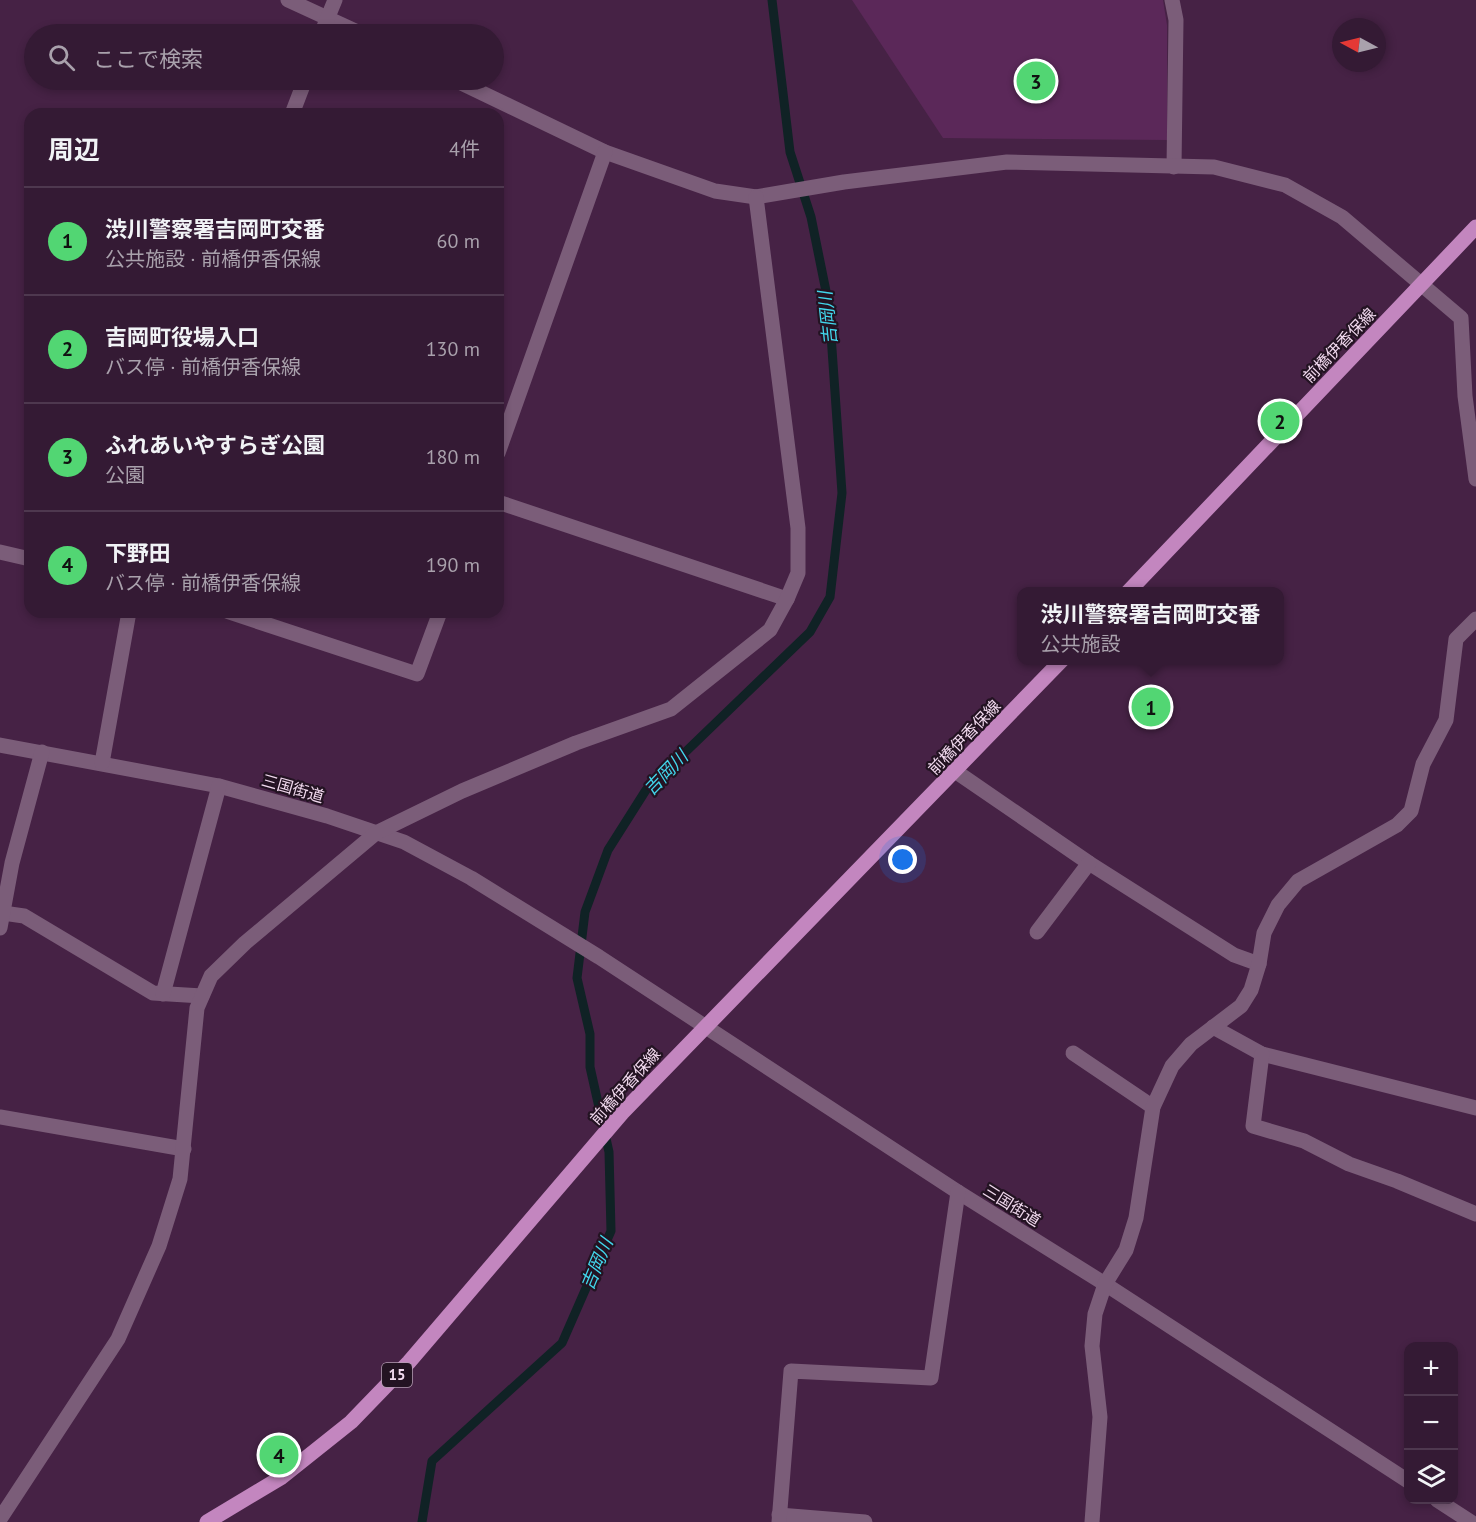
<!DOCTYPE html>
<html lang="ja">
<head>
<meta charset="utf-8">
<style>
	:root { --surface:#341a34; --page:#3f2740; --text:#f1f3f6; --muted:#a9a1ac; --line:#4e384f; --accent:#52d673 }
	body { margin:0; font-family:"PT Sans","Noto Sans JP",sans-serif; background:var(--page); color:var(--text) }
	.controls { position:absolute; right:18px; bottom:18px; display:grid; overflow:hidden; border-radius:12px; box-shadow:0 3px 9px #0003 }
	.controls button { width:54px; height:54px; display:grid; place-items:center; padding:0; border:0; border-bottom:2px solid var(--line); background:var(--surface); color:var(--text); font:30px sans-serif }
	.compass { position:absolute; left:1332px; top:18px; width:54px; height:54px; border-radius:50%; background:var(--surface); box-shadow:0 3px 9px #0003; rotate:277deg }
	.you { position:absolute; left:903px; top:860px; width:21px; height:21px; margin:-15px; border:4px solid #fff; border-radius:50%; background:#1a73e8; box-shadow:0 0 0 9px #1a73e833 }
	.badge { display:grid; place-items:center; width:39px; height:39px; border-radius:50%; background:var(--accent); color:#111; font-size:20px; font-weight:700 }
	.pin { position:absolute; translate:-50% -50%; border:3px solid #fff; box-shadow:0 2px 6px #0006 }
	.popup { position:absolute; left:1017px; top:587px; width:267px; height:78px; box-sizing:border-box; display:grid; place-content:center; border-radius:12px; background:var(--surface); filter:drop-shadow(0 2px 4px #0005); font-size:20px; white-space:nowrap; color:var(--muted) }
	.popup b { font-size:22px; color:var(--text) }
	.popup::after { content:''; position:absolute; left:50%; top:100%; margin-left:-12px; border:12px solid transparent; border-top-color:var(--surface) }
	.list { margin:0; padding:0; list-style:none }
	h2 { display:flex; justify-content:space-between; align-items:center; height:78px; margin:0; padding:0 24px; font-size:26px }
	h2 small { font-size:20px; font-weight:400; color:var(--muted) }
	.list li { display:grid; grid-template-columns:39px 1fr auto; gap:18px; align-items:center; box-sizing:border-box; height:108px; padding:0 24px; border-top:2px solid var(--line) }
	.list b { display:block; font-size:22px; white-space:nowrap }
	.list p { margin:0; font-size:20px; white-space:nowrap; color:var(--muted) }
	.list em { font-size:20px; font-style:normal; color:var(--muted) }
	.icon { flex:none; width:33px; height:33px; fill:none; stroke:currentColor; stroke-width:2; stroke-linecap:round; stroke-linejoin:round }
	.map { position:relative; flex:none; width:1476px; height:1522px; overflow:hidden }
	.search { position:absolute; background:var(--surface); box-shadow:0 3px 9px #0003; left:24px; top:24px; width:480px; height:66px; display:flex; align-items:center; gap:15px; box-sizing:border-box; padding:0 21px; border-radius:33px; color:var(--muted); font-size:22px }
	.panel { position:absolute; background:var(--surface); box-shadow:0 3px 9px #0003; left:24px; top:108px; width:480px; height:510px; border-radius:18px }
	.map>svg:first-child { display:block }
	.green { fill:#5b2859 }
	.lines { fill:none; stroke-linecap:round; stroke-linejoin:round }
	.stream { stroke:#102225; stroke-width:9 }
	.minor { stroke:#7b5d79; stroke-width:15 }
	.major { stroke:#c386bf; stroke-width:15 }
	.labels { text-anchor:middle; stroke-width:4.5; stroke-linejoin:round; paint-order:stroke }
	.shield { fill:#231322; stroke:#b49eb2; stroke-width:1.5 }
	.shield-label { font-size:15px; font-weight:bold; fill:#f2daef }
	.street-label { font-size:16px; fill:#f2daef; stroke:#231322 }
	.water-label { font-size:18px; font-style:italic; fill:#42d7ec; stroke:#231322 }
</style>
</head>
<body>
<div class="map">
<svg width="1476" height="1522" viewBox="0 0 1476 1522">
	<rect width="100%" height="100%" fill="#462245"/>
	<polygon class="green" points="852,0 1163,0 1167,25 1167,140 943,138"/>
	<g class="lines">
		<polyline class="stream" points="422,1522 432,1461 562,1343 611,1231 609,1152 590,1067 590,1034 577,978 585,912 608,850 646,790 810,632 830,597 842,493 829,306 811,217 790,152 772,0"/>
		<g class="minor">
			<polyline points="288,0 362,34"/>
			<polyline points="1172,0 1176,20 1174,167"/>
			<polyline points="321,34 335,0"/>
			<polyline points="455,80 605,152 715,191 756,197 844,182 1007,162 1214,167 1285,185 1342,217 1461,318 1465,396 1476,479"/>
			<polyline points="292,114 305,80"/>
			<polyline points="498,453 605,152"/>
			<polyline points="498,502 787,599"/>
			<polyline points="0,552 30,559"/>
			<polyline points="229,612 417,674 440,612"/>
			<polyline points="0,745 219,786 327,816 404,842 471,878 599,957 958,1192 1105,1284 1408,1481"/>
			<polyline points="102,763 129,612"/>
			<polyline points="955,771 1089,863 1234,955 1259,964"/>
			<polyline points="3,913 24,916 153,993 202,996"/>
			<polyline points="0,928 12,863 42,752"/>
			<polyline points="1037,932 1089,863"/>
			<polyline points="163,994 219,786"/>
			<polyline points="1213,1027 1262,1054 1476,1108"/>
			<polyline points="1073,1053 1153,1107"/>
			<polyline points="1262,1054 1253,1126 1304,1141 1349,1164 1397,1181 1476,1214"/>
			<polyline points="0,1117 184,1149"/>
			<polyline points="1437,1500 1471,1522"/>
			<polyline points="779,1515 865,1522"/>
			<polyline points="0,1519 118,1339 159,1246 180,1179 197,1008 211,976 245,943 376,833 462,791 576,743 671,709 770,630 787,599 798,573 798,528 756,197"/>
			<polyline points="779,1522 791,1371 931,1378 958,1192"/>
			<polyline points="1092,1522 1100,1417 1092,1346 1095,1314 1105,1284 1126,1250 1136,1218 1153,1107 1172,1066 1191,1044 1241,1006 1251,990 1259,964 1264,933 1278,905 1298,881 1397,825 1411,811 1423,764 1446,720 1456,639 1476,619"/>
		</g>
		<g class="major">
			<polyline points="1128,592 1476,227"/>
			<polyline points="207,1522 282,1477 351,1422 409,1362 622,1113 1062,660"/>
		</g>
	</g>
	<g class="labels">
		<rect class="shield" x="382" y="1363" width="30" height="24" rx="4.5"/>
		<g class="shield-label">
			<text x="397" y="1380">15</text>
		</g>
		<g class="street-label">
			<text transform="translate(1339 345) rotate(-46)" y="6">前橋伊香保線</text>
			<text transform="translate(964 737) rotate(-46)" y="6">前橋伊香保線</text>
			<text transform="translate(293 788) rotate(16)" y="6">三国街道</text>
			<text transform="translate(625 1086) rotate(-48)" y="6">前橋伊香保線</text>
			<text transform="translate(1012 1205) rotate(32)" y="6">三国街道</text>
		</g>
		<g class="water-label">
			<text transform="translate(828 318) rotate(-96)" y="6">吉岡川</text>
			<text transform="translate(666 773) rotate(-46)" y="6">吉岡川</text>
			<text transform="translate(597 1264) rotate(-67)" y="6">吉岡川</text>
		</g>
	</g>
</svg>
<div class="controls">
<button>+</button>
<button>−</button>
<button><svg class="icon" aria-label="layers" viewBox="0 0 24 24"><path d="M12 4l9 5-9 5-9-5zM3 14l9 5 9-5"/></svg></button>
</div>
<svg class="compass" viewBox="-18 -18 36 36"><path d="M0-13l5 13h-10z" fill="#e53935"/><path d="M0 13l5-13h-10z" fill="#a9a1ac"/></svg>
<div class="you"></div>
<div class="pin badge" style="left:1151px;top:707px">1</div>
<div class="popup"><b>渋川警察署吉岡町交番</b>公共施設</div>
<div class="pin badge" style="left:1280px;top:421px">2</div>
<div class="pin badge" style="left:1036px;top:81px">3</div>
<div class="pin badge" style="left:279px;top:1455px">4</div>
<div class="search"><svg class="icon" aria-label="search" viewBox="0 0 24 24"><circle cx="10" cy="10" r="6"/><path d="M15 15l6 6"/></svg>ここで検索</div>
<section class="panel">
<h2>周辺<small>4件</small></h2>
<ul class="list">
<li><span class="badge">1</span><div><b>渋川警察署吉岡町交番</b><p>公共施設 · 前橋伊香保線</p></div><em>60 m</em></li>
<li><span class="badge">2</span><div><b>吉岡町役場入口</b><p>バス停 · 前橋伊香保線</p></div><em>130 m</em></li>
<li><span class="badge">3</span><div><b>ふれあいやすらぎ公園</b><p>公園</p></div><em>180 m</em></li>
<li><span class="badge">4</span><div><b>下野田</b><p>バス停 · 前橋伊香保線</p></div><em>190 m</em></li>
</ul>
</section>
</div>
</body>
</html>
